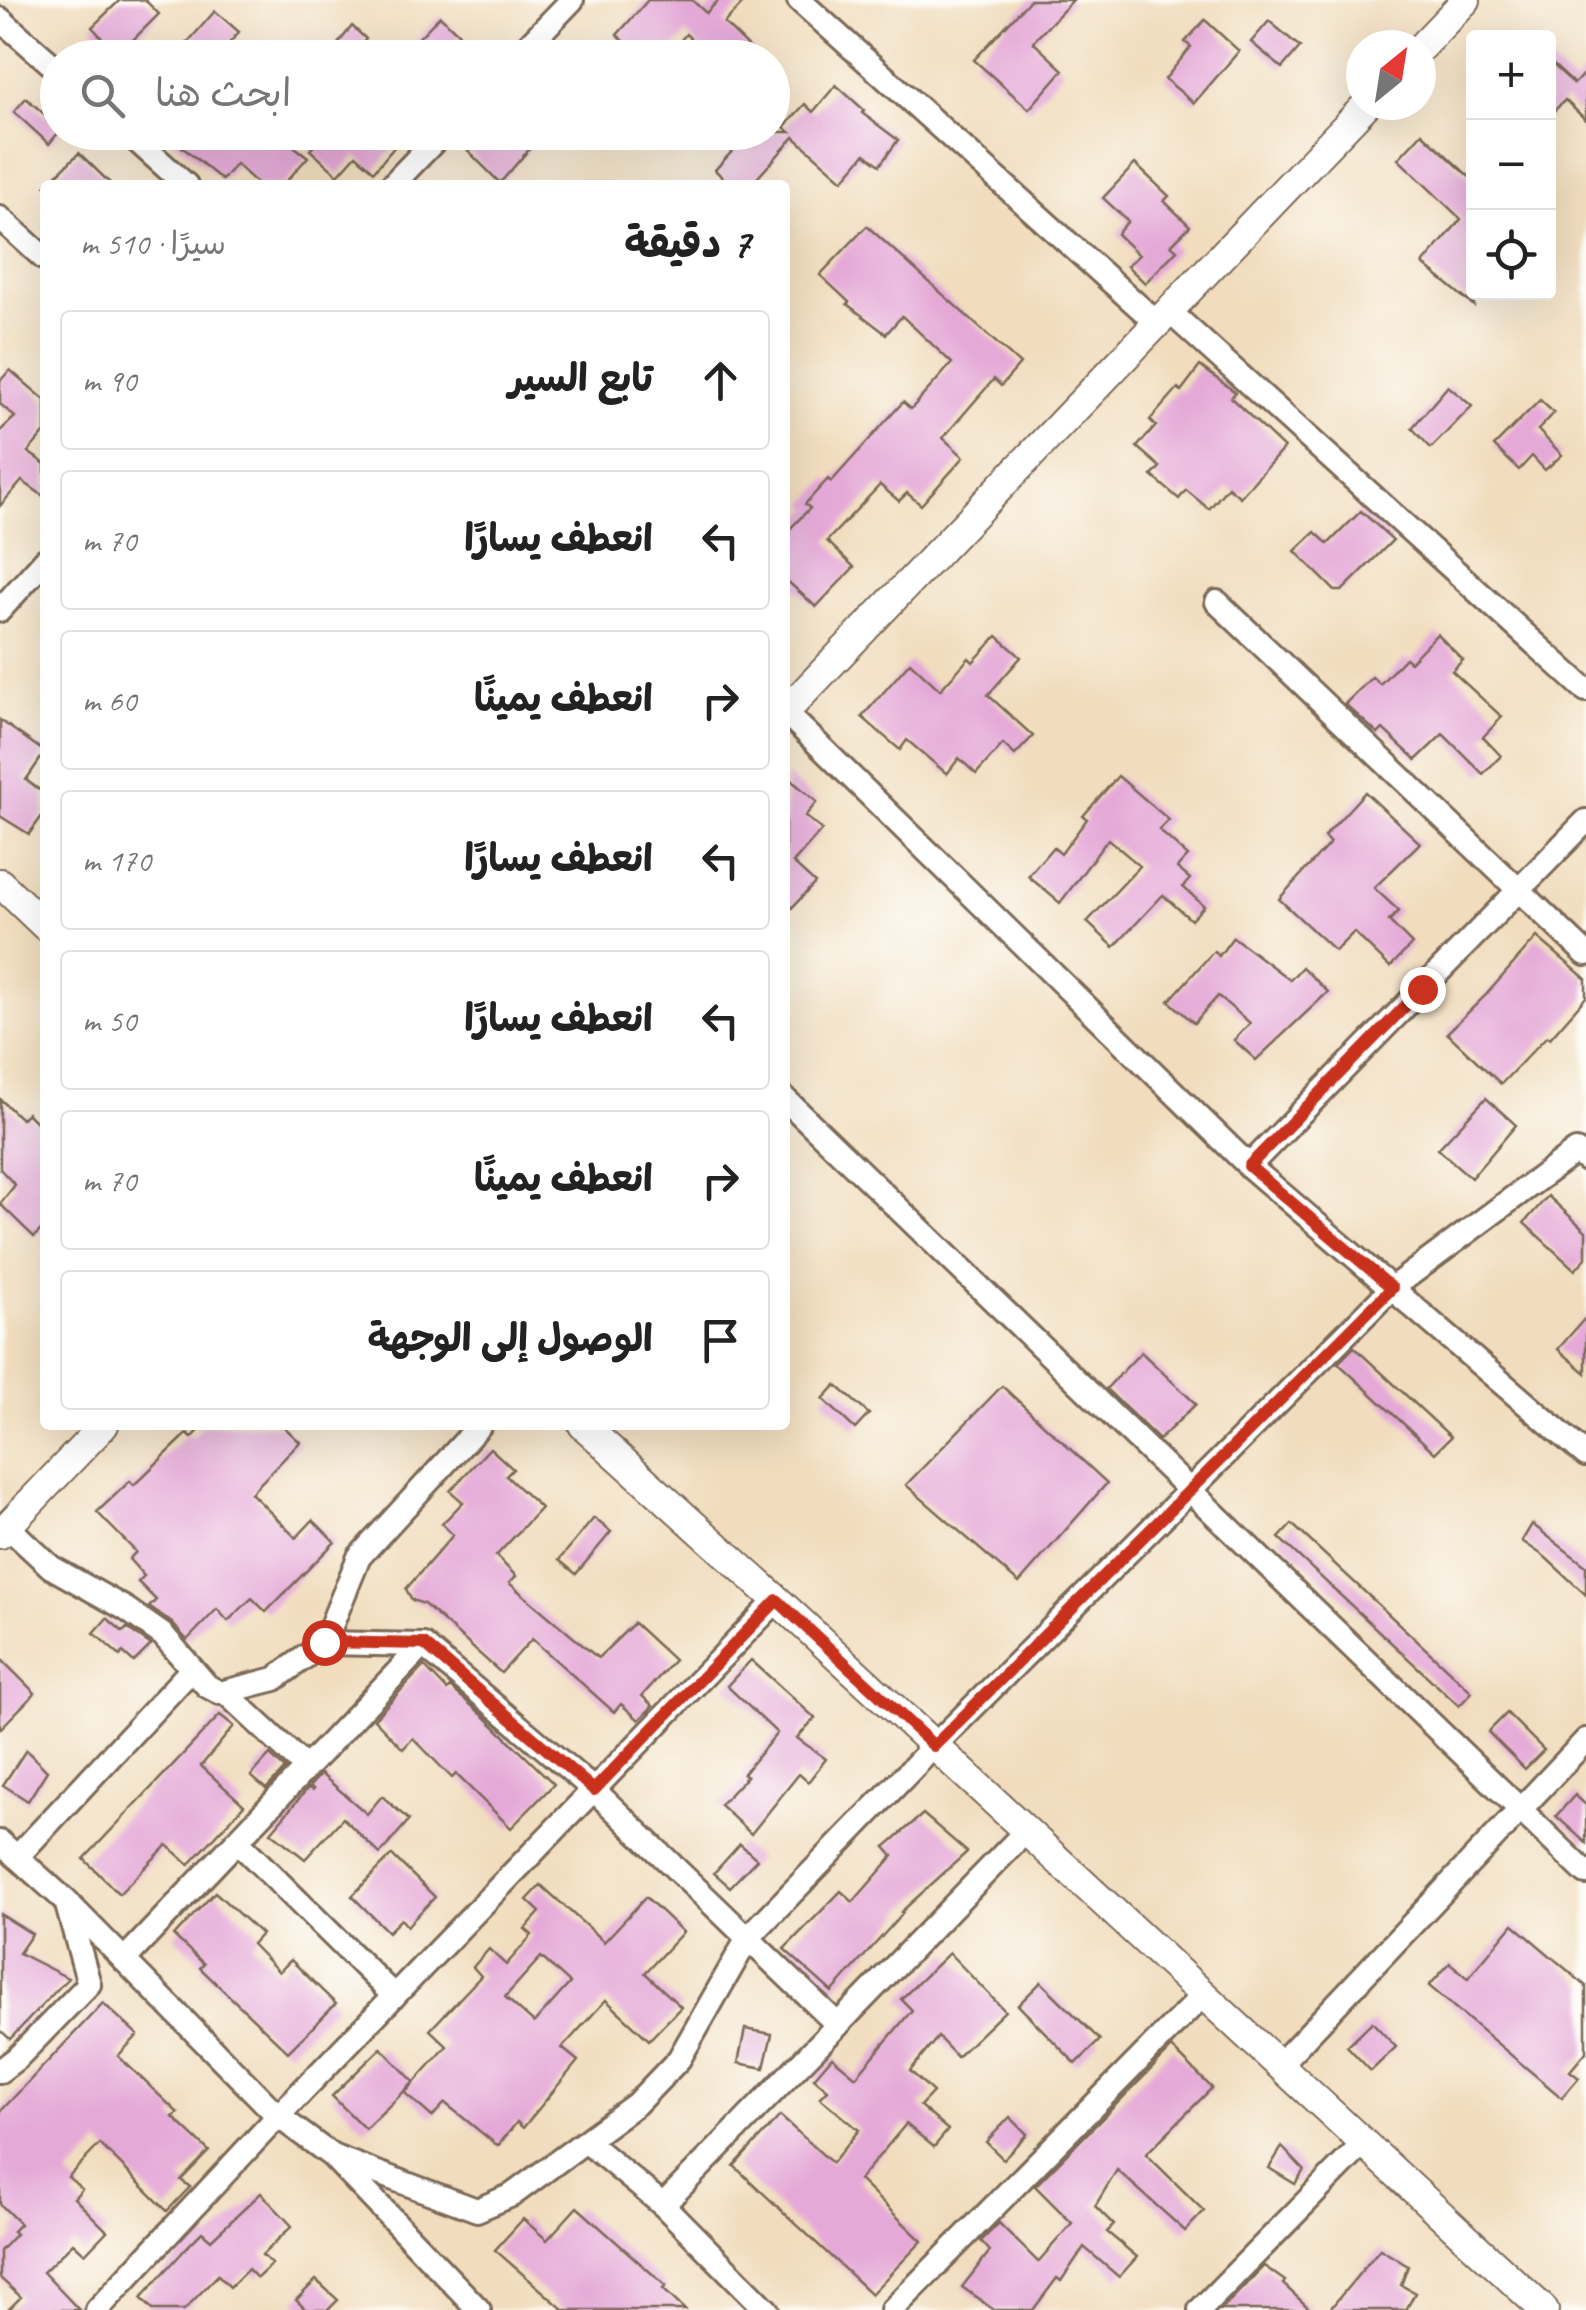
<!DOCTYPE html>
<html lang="ar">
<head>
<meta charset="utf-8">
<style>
	:root { --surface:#fff; --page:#f2f2f2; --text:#222; --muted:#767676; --line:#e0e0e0 }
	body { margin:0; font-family:Caveat,"Playpen Sans Arabic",sans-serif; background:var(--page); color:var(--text); direction:rtl }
	.controls { position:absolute; right:30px; top:30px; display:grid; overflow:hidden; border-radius:10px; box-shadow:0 10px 40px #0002 }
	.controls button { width:90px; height:90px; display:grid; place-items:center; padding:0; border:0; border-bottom:2px solid var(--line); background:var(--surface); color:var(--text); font:50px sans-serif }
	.compass { position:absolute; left:1346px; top:30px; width:90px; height:90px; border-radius:50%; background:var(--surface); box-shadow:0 10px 40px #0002; rotate:30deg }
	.stop { position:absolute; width:30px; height:30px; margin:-22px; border:8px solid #c8321e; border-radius:50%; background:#fff }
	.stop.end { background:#c8321e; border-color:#fff; box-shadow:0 2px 10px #0008 }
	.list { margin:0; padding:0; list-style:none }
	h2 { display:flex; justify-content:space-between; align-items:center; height:130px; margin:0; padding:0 40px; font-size:42px }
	h2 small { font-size:32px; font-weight:400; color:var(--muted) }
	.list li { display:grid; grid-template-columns:65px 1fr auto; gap:30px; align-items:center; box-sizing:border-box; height:140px; margin:0 20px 20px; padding:0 20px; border:2px solid var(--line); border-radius:10px }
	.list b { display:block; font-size:38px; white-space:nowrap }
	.list em { font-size:32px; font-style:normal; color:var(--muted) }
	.icon { flex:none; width:55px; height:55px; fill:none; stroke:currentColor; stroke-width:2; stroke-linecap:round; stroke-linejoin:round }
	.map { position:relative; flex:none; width:1586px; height:2310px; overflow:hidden; direction:ltr }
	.search { position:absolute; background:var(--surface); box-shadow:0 10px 40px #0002; left:40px; top:40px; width:750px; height:110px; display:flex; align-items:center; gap:25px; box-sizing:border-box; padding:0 35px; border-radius:55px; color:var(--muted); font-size:38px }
	.panel { position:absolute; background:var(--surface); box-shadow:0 10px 40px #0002; left:40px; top:180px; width:750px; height:1250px; border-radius:10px; direction:rtl }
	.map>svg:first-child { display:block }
	.building { fill:#e5a9d8; fill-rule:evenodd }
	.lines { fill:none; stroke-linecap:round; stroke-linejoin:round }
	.minor-casing { stroke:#7b6956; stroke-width:28 }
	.tertiary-casing { stroke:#7b6956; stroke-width:32 }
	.minor { stroke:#fff; stroke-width:22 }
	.tertiary { stroke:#fff; stroke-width:28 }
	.route { stroke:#c8321e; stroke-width:12 }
</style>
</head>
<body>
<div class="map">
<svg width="1586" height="2310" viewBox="0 0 1586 2310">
	<rect width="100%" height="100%" fill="#fdfcf7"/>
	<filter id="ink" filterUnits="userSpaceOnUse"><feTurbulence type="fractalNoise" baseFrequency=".01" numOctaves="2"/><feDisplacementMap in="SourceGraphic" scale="20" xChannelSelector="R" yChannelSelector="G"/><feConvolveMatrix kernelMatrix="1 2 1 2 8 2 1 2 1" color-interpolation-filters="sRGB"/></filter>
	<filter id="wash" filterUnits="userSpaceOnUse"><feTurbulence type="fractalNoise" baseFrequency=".0048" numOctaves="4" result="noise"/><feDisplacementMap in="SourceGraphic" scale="40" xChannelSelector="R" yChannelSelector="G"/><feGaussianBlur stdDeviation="2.25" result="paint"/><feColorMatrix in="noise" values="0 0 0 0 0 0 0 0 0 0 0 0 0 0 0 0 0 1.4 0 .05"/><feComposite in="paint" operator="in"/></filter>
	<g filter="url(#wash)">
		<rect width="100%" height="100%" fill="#f1ddbe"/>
		<g id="blocks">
			<g class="building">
				<polygon points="120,0 145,0 159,14 122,51 113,42 109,45 92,27"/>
				<polygon points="648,0 692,0 706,13 719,0 746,0 724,23 760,58 710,58 686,34 666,58 643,58 617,35"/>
				<polygon points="1030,0 1073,0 1033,42 1063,70 1029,109 974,60"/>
				<polygon points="215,11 239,32 227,46 240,58 174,58"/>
				<polygon points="440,16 460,35 457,38 482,58 419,58 409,48"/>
				<polygon points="1205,20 1239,51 1194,103 1165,79 1191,47 1185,42"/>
				<polygon points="1269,21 1300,47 1282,68 1251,42"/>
				<polygon points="352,26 366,39 351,58 327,58"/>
				<polygon points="1548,60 1574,84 1586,71 1586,120 1565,100 1548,117"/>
				<polygon points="836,85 864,110 862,113 898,140 880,165 865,154 843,180 794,137 751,185 730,185 715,170 750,132 790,132 784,127 805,104 813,112"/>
				<polygon points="26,98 58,126 59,132 49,144 14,112"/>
				<polygon points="164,132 275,132 308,157 283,185 259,185 236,164 222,180"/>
				<polygon points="327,132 407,132 374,171 356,155 338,175 310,150"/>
				<polygon points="487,132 544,132 500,183 468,151"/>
				<polygon points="1422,133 1474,181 1474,306 1423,264 1461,219 1398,159"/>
				<polygon points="79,153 112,185 46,185"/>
				<polygon points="1135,164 1169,196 1164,201 1190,226 1171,245 1177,250 1145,283 1127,266 1139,255 1117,234 1128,221 1103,198"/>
				<polygon points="867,226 1020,364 1001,386 994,379 943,438 964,457 921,505 907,493 899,501 880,485 827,541 854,567 816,607 785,579 785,534 810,508 805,504 828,479 831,482 903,402 911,409 952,363 902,316 886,334 847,304 849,302 820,275"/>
				<polygon points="1200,366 1235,392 1231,398 1284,448 1240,497 1228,487 1209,509 1186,490 1179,499 1152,476 1160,467 1137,447 1156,426 1150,420 1178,388 1181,391"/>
				<polygon points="10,370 45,400 45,432 28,452 45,464 45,497 22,481 0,506 0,431 15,417 0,404 0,381"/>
				<polygon points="1448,386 1472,406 1431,448 1412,428"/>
				<polygon points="1540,400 1554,413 1538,430 1562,455 1545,470 1532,456 1519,470 1494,446"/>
				<polygon points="1361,511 1393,540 1342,591 1335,591 1295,551 1315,532 1328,544"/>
				<polygon points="1437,634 1463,660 1452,671 1502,717 1483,737 1501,756 1483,774 1443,734 1416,760 1383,729 1378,734 1345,704 1372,677 1380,684 1405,658 1410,662"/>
				<polygon points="997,636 1021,657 988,695 1033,736 1015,755 1003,744 976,774 959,758 947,774 907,740 900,750 862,717 910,662 940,690 969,658 973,662"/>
				<polygon points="0,720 45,752 26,780 45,794 45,812 29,834 0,816"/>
				<polygon points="785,775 817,802 805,816 822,830 793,863 815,883 785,915"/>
				<polygon points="1118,776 1169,820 1159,830 1188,856 1177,868 1190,879 1183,887 1204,906 1191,920 1163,895 1114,947 1087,922 1140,866 1108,839 1060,903 1028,876 1053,847 1061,854 1087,819 1083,816"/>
				<polygon points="1365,792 1420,843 1374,888 1399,911 1389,921 1412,944 1390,967 1354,932 1335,951 1279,899 1330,843 1324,837"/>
				<polygon points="1233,937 1290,980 1302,967 1328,992 1256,1060 1234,1040 1250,1023 1218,996 1194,1023 1169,1001 1214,951 1219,956"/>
				<polygon points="1537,937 1586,979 1586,997 1550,1038 1547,1036 1501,1084 1447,1033 1485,996"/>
				<polygon points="1486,1098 1516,1125 1471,1178 1438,1149"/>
				<polygon points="0,1099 21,1119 27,1113 45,1131 45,1226 34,1237 0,1204 15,1185 0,1169"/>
				<polygon points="1548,1196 1586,1231 1586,1258 1575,1270 1524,1223"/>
				<polygon points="1586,1317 1586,1373 1558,1349"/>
				<polygon points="1354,1347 1451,1437 1435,1453 1338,1363"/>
				<polygon points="1141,1352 1196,1404 1159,1440 1106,1389"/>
				<polygon points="836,1385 869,1414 855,1429 823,1399"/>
				<polygon points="1002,1386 1107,1483 1019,1583 906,1485"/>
				<polygon points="204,1425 282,1425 300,1442 251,1493 296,1538 313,1520 335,1542 266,1612 252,1598 228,1621 217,1609 187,1640 172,1623 149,1607 156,1600 138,1582 144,1576 129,1559 136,1552 97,1512 130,1481 134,1485 187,1434 192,1438"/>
				<polygon points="490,1448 513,1469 506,1476 541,1508 496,1556 516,1576 509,1583 598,1658 634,1623 674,1660 642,1696 653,1706 639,1720 621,1704 614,1712 532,1639 501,1673 424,1604 412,1600 406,1589 453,1535 442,1524 463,1502 450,1491"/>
				<polygon points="594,1518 611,1532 576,1574 559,1560"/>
				<polygon points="1292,1524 1472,1692 1459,1706 1279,1538"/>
				<polygon points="1532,1524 1586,1566 1586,1595 1545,1557 1522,1541"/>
				<polygon points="107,1618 123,1632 127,1628 151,1645 134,1662 123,1652 120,1656 94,1633"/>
				<polygon points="0,1658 35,1693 0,1729"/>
				<polygon points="751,1660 815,1718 797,1738 826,1759 808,1782 799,1774 751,1834 720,1805 747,1776 743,1774 777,1733 727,1686"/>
				<polygon points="424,1666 447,1690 450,1687 486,1718 554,1784 511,1828 456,1774 452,1778 413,1738 403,1749 374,1719"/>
				<polygon points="1507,1713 1544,1750 1525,1769 1488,1732"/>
				<polygon points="220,1715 234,1726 201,1766 244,1805 189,1865 167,1845 119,1894 84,1859"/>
				<polygon points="26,1750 47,1771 28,1801 3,1785"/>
				<polygon points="270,1755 285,1769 266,1789 251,1776"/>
				<polygon points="321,1774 367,1814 382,1796 409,1820 380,1854 343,1818 305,1859 271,1832 308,1788 314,1790 310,1786"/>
				<polygon points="1575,1795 1586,1805 1586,1843 1556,1816"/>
				<polygon points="923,1814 967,1852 901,1912 903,1913 832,1992 784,1949 841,1891 853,1902 893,1856 885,1847"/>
				<polygon points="740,1844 757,1859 730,1887 714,1873"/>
				<polygon points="392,1855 435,1897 407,1926 401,1919 388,1932 352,1896"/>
				<path d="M541,1885L604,1942L646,1897L683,1932L645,1973L681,2007L649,2040L606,2000L562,2048L578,2061L523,2128L517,2122L498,2146L445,2103L432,2117L405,2093L447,2046L430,2030L481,1976L473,1967L489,1949L506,1965L532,1935L525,1929L540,1912L527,1900ZM541,1957L570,1983L534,2023L505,1997Z"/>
				<polygon points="215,1892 261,1934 252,1944 279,1972 291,1960 336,2004 288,2052 200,1968 204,1964 174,1936"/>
				<polygon points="0,1914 32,1934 19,1953 68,1978 10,2039 0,2030"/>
				<polygon points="1513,1924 1586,1986 1586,2052 1570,2071 1579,2078 1562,2098 1429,1986 1450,1963 1468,1978"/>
				<polygon points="949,1953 1005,2011 957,2057 938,2037 910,2071 933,2092 920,2106 948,2130 934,2147 906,2124 859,2180 922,2241 871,2294 734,2166 780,2116 832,2163 859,2130 820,2098 828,2090 814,2078 832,2057 856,2077 912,2010 901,1999"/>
				<polygon points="1041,1982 1100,2040 1076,2064 1018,2005"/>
				<polygon points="103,2003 138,2035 118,2056 178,2113 173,2117 209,2151 181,2180 190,2187 167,2211 100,2144 68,2177 82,2189 74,2198 107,2231 85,2254 73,2243 43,2272 79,2310 8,2310 21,2297 0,2278 0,2251 16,2234 13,2231 20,2224 0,2204 0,2112"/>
				<polygon points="1372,2022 1396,2047 1371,2071 1347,2046"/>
				<polygon points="745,2029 772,2034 764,2068 738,2063"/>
				<polygon points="381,2048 414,2082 365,2129 332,2096"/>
				<polygon points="1172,2048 1212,2088 1146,2154 1204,2211 1185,2231 1117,2170 1095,2206 1114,2225 1107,2232 1137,2257 1119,2277 1084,2247 1061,2281 1057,2278 1033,2310 994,2310 962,2287 990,2251 981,2241 999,2223 1038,2262 1072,2223 1035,2186"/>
				<polygon points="1010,2117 1027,2134 1003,2159 986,2142"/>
				<polygon points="1282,2147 1304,2170 1295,2184 1269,2168"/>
				<polygon points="261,2193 292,2226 262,2255 272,2264 257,2278 248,2269 230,2287 218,2275 184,2310 153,2310 141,2298 189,2245 202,2232 211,2240"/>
				<polygon points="577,2207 666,2286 663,2289 685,2310 564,2310 495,2250 523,2219 547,2240"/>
				<polygon points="1380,2249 1408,2266 1401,2285 1415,2293 1406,2310 1329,2310"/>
				<polygon points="1264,2266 1285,2281 1283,2284 1311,2310 1221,2310"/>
				<polygon points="316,2280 338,2300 328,2310 306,2310 296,2300"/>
			</g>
		</g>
	</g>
	<g filter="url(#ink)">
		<use href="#blocks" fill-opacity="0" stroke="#7b6956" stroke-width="2.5"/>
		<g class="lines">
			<g class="minor-casing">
				<g id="minor">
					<polyline points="799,0 1157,323"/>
					<polyline points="0,19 58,70"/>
					<polyline points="516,58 572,0"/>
					<polyline points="127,132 186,185"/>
					<polyline points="392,185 443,132"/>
					<polyline points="0,218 45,259"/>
					<polyline points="1169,311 1586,690"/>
					<polyline points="1217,602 1586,954"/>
					<polyline points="0,610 45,560"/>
					<polyline points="785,712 1249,1166 1586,1455"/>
					<polyline points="785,1099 1586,1873"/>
					<polyline points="1249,1166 1586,821"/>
					<polyline points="7,1526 51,1567 126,1609 163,1635 207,1686 220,1693 275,1679 324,1643 423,1645 594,1790 838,2025"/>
					<polyline points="324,1643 359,1557 480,1425"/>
					<polyline points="225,1692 306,1768"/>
					<polyline points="237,1841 394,1996"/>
					<polyline points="0,1842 67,1902 278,2116 332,2156 479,2310"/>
					<polyline points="17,1857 192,1669"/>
					<polyline points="124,1960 423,1645"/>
					<polyline points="1278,2066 1586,1740"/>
					<polyline points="0,2071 17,2058 89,1984 67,1905"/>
					<polyline points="587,2142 663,2205 767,2310"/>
					<polyline points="332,2156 477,2210 512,2195 636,2104 679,2059 748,1938 934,1746 1392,1288 1576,1151 1586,1160"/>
					<polyline points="663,2205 1026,1831"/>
					<polyline points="97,2310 278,2116 777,1600"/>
					<polyline points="892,2310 1203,1995"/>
					<polyline points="1200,2310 1363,2144"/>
				</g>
			</g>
			<g class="tertiary-casing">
				<g id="tertiary">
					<polyline points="1421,47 1466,0"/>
					<polyline points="785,712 1366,105"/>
					<polyline points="0,883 45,926"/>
					<polyline points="583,1425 777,1600 1544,2310"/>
					<polyline points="0,1534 104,1425"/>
				</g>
			</g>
			<use href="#minor" class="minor"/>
			<use href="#tertiary" class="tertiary"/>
		</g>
	</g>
	<g class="lines" filter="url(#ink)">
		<polyline class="route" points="324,1642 424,1644 594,1790 777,1600 934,1746 1392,1288 1249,1166 1422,989"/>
	</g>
</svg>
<div class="controls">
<button>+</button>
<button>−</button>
<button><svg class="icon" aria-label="locate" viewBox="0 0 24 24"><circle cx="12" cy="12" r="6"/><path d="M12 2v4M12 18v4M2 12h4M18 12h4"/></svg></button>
</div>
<svg class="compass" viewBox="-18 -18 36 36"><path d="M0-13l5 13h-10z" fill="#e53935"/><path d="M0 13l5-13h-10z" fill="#767676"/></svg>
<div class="stop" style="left:324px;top:1642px"></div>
<div class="stop end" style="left:1422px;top:989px"></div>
<div class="search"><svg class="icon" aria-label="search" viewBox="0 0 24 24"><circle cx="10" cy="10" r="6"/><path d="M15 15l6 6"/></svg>ابحث هنا</div>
<section class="panel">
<h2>7 دقيقة<small>سيرًا · 510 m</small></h2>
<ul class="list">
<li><svg class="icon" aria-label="ahead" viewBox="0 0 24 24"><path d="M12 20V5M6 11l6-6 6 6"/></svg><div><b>تابع السير</b></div><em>90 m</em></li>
<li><svg class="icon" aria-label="left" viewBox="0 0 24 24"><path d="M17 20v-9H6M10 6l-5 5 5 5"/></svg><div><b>انعطف يسارًا</b></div><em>70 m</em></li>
<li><svg class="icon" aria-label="right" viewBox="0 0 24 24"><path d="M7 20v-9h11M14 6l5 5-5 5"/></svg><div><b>انعطف يمينًا</b></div><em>60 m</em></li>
<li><svg class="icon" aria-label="left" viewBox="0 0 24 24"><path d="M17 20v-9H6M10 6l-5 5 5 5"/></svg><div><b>انعطف يسارًا</b></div><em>170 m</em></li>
<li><svg class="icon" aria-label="left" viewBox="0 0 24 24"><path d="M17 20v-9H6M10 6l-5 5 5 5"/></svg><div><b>انعطف يسارًا</b></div><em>50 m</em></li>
<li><svg class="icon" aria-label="right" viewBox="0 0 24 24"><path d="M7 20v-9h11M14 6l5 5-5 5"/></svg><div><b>انعطف يمينًا</b></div><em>70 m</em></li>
<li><svg class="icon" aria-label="arrive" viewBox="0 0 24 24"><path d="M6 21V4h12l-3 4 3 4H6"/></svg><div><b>الوصول إلى الوجهة</b></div></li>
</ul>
</section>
</div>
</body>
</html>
